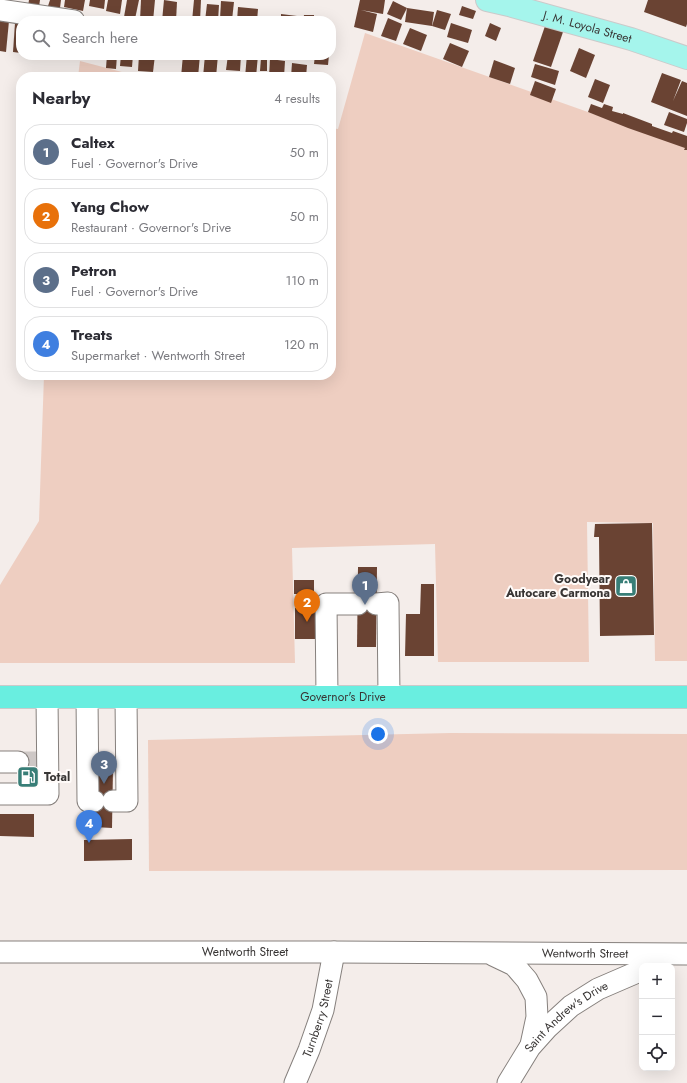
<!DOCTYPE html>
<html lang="en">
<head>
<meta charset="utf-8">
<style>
	:root { --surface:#fff; --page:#f2f2f3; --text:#2b2b33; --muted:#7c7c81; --line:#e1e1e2; --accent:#0b8043 }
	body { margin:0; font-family:Jost,sans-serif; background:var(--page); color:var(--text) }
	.controls { position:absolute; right:12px; bottom:12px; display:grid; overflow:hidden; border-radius:8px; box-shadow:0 4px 16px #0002 }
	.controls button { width:36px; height:36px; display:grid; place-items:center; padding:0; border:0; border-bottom:1px solid var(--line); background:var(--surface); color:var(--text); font:20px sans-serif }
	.you { position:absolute; left:378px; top:734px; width:14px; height:14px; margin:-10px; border:3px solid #fff; border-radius:50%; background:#1a73e8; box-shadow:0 0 0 6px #1a73e833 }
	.badge { display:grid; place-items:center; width:26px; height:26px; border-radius:50%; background:var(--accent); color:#fff; font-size:13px; font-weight:700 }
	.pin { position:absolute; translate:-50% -33px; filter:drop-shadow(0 1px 2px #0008) }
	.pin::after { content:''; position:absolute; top:21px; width:14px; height:12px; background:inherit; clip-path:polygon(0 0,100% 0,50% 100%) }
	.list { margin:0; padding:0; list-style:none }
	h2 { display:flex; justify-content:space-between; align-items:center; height:52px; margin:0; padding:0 16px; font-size:17px }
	h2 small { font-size:13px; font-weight:400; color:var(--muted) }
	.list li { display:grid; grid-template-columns:26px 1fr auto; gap:12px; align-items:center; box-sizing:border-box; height:56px; margin:0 8px 8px; padding:0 8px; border:1px solid var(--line); border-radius:16px }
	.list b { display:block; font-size:15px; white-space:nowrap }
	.list p { margin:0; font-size:13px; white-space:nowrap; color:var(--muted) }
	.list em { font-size:13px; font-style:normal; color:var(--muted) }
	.icon { flex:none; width:22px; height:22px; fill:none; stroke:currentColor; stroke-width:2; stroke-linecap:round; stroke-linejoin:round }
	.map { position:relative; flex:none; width:687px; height:1083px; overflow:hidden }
	.search { position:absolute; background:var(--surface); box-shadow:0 4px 16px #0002; left:16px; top:16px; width:320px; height:44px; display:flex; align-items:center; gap:10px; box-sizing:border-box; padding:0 14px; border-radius:16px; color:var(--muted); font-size:15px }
	.panel { position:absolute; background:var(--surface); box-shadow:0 4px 16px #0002; left:16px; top:72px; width:320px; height:308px; border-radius:16px }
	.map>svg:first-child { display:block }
	.green { fill:#eecec1 }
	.building { fill:#6a4333 }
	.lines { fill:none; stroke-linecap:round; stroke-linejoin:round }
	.minor-tunnel { stroke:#cec8c6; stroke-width:21; stroke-dasharray:21 10; stroke-linecap:butt }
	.minor-casing { stroke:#86807d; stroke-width:23 }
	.major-casing { stroke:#cbcaca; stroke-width:24 }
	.highway-casing { stroke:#cbcaca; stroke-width:24 }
	.minor { stroke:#fff; stroke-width:21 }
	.major { stroke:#a5f5ec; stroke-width:22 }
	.highway { stroke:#69eee0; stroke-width:22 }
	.labels { text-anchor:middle; stroke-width:4; stroke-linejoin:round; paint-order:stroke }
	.street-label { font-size:12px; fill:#383534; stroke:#fffbf9 }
	.poi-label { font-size:12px; font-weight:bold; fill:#383534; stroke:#fffbf9; text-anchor:end }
</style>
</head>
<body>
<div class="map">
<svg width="687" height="1083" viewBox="0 0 687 1083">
	<rect width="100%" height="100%" fill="#f4edea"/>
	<g class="green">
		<polygon points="365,33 687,147 687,661 655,661 653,523 587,522 589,662 438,662 435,544 292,548 295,663 0,663 0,585 39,521 44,375 331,375 331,128 338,129"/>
		<polygon points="80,61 141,77 78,77"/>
		<polygon points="451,733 687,734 687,870 149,871 148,740"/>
	</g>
	<g class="building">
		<polygon points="29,0 40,0 39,7 28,6"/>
		<polygon points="50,0 61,0 60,8 48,6"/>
		<polygon points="65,0 85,0 83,11 64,7"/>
		<polygon points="90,0 105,0 104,9 89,6"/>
		<polygon points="108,0 122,0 120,14 106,11"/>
		<polygon points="127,0 139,0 135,19 124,17"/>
		<polygon points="141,0 155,0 153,21 140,20"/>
		<polygon points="164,0 177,2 176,21 162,21"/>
		<polygon points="194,0 201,0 200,21 192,21"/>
		<polygon points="360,0 385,0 383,14 361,10 377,14 373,32 354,27"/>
		<polygon points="648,0 687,0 687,24 686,27 644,12"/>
		<polygon points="221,1 234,2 232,20 220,19"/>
		<polygon points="393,1 407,8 401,20 387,14"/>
		<polygon points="207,4 219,5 218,21 205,21"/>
		<polygon points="462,6 476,11 473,19 459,15"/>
		<polygon points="238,7 258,9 257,21 237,21"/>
		<polygon points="407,8 434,12 432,26 405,22"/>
		<polygon points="437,10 451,14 445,30 432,26"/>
		<polygon points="281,14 297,16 296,21 281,21"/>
		<polygon points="304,15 314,15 314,21 303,21"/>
		<polygon points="388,18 402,24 396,41 381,36"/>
		<polygon points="0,20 9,21 6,52 0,51"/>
		<polygon points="15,23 21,24 21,53 13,52"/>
		<polygon points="451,23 472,30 468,43 447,37"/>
		<polygon points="490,23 501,28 496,41 485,36"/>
		<polygon points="545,26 563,32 551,67 533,61"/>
		<polygon points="410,28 427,35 421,51 403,44"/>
		<polygon points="450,43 469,51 462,67 443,59"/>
		<polygon points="579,48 595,55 586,78 570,71"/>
		<polygon points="81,55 95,55 95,60 81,59"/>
		<polygon points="107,55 117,55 116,69 106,68"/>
		<polygon points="121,55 133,55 132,67 120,66"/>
		<polygon points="139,55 155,55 153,72 138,71"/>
		<polygon points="183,55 200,55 198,77 181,77"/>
		<polygon points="205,55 218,55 216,77 203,77"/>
		<polygon points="228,55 241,55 240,71 226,70"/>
		<polygon points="247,55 258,55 256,77 245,77"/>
		<polygon points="315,55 329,55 328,65 314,64"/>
		<polygon points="261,58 267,59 267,71 260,71"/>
		<polygon points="270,59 285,61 284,77 269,77"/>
		<polygon points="494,60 515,68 510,84 489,77"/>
		<polygon points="292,63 307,65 306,77 291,77"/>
		<polygon points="535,64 559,71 555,85 531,77"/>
		<polygon points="662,73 681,80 673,101 682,81 687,83 687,116 651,102"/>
		<polygon points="595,79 610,85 603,103 588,97"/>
		<polygon points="535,81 556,89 551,103 530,95"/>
		<polygon points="591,104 602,108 604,104 613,107 612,111 623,114 623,113 652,124 652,126 672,133 673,131 687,136 687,150 684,150 685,148 628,128 588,112"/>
		<polygon points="669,112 687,119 687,123 684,132 664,125"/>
		<polygon points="652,523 654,635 600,636 599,537 594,537 595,524"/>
		<polygon points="358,567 377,567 376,647 357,647"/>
		<rect x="294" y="580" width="20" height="14"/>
		<polygon points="421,584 434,584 434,656 405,656 406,614 420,614"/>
		<rect x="295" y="608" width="21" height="31"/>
		<rect x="18" y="757" width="19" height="35"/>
		<polygon points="94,768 113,768 112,828 94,827"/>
		<polygon points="0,814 34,814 34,837 0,836"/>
		<polygon points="132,839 132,860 84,861 84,840"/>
	</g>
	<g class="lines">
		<polyline class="minor-tunnel" points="18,762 37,762"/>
		<g class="minor-casing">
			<g id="minor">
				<polyline points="0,10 74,21"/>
				<polyline points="376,604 388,603 389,697"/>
				<polyline points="87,697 88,801 94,801"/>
				<polyline points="327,697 326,604 358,604"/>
				<polyline points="0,762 18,762"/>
				<polyline points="0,794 48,794 47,697"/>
				<polyline points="113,801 127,801 126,697"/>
				<path id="s1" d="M0,952H334L687,954"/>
				<polyline points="493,955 514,965 527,980 536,997 537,1017 531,1045"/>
				<path id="s2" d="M295,1083L309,1050L323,1010L334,952"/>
				<path id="s3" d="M508,1083L530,1047L547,1028L571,1006L598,989L642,970"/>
			</g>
		</g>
		<g class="major-casing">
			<g id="major">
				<path id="s4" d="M487,0L509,5L631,39L687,58"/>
			</g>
		</g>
		<g class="highway-casing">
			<g id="highway">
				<path id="s5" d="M0,697H687"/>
			</g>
		</g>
		<use href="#minor" class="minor"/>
		<use href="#major" class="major"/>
		<use href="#highway" class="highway"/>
	</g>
	<defs>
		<g id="shop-square" transform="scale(1.15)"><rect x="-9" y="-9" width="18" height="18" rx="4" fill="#387e77" stroke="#fffbf9"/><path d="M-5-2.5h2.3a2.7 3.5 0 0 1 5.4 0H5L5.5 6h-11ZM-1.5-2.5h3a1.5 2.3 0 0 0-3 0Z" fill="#fff"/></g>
		<g id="fuel-square" transform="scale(1.15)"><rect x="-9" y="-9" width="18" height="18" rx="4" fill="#387e77" stroke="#fffbf9"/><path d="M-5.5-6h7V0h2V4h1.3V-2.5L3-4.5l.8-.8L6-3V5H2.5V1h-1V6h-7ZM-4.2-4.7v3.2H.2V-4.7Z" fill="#fff"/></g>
	</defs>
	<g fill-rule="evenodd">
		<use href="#shop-square" x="626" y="586"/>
		<use href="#fuel-square" x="28" y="777"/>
	</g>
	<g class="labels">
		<g class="street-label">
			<text dy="4" stroke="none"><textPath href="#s4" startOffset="104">J. M. Loyola Street</textPath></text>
			<text dy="4" stroke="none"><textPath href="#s5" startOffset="343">Governor's Drive</textPath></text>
			<text dy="4" stroke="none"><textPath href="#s1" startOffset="245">Wentworth Street</textPath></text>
			<text dy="4" stroke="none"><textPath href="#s1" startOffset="585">Wentworth Street</textPath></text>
			<text dy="4" stroke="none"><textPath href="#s2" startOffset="69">Turnberry Street</textPath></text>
			<text dy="4" stroke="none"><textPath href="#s3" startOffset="90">Saint Andrew's Drive</textPath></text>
		</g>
		<g class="poi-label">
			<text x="610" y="583">Goodyear<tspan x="610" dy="14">Autocare Carmona</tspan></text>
			<text x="44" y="781" text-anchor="start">Total</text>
		</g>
	</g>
</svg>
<div class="controls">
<button>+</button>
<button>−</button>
<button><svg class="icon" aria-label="locate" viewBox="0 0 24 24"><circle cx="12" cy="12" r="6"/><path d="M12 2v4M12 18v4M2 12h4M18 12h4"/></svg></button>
</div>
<div class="you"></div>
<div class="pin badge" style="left:365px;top:605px;background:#5c6f8a">1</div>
<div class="pin badge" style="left:307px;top:622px;background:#e8710a">2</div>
<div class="pin badge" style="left:104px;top:784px;background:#5c6f8a">3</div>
<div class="pin badge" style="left:89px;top:843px;background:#3f7fe0">4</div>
<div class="search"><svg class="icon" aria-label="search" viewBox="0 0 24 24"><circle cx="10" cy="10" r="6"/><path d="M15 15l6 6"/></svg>Search here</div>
<section class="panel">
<h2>Nearby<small>4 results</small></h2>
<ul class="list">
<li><span class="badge" style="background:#5c6f8a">1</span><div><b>Caltex</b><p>Fuel · Governor's Drive</p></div><em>50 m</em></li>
<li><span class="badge" style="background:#e8710a">2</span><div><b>Yang Chow</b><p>Restaurant · Governor's Drive</p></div><em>50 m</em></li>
<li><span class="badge" style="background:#5c6f8a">3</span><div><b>Petron</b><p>Fuel · Governor's Drive</p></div><em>110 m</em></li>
<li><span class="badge" style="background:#3f7fe0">4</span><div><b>Treats</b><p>Supermarket · Wentworth Street</p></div><em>120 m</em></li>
</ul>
</section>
</div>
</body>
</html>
